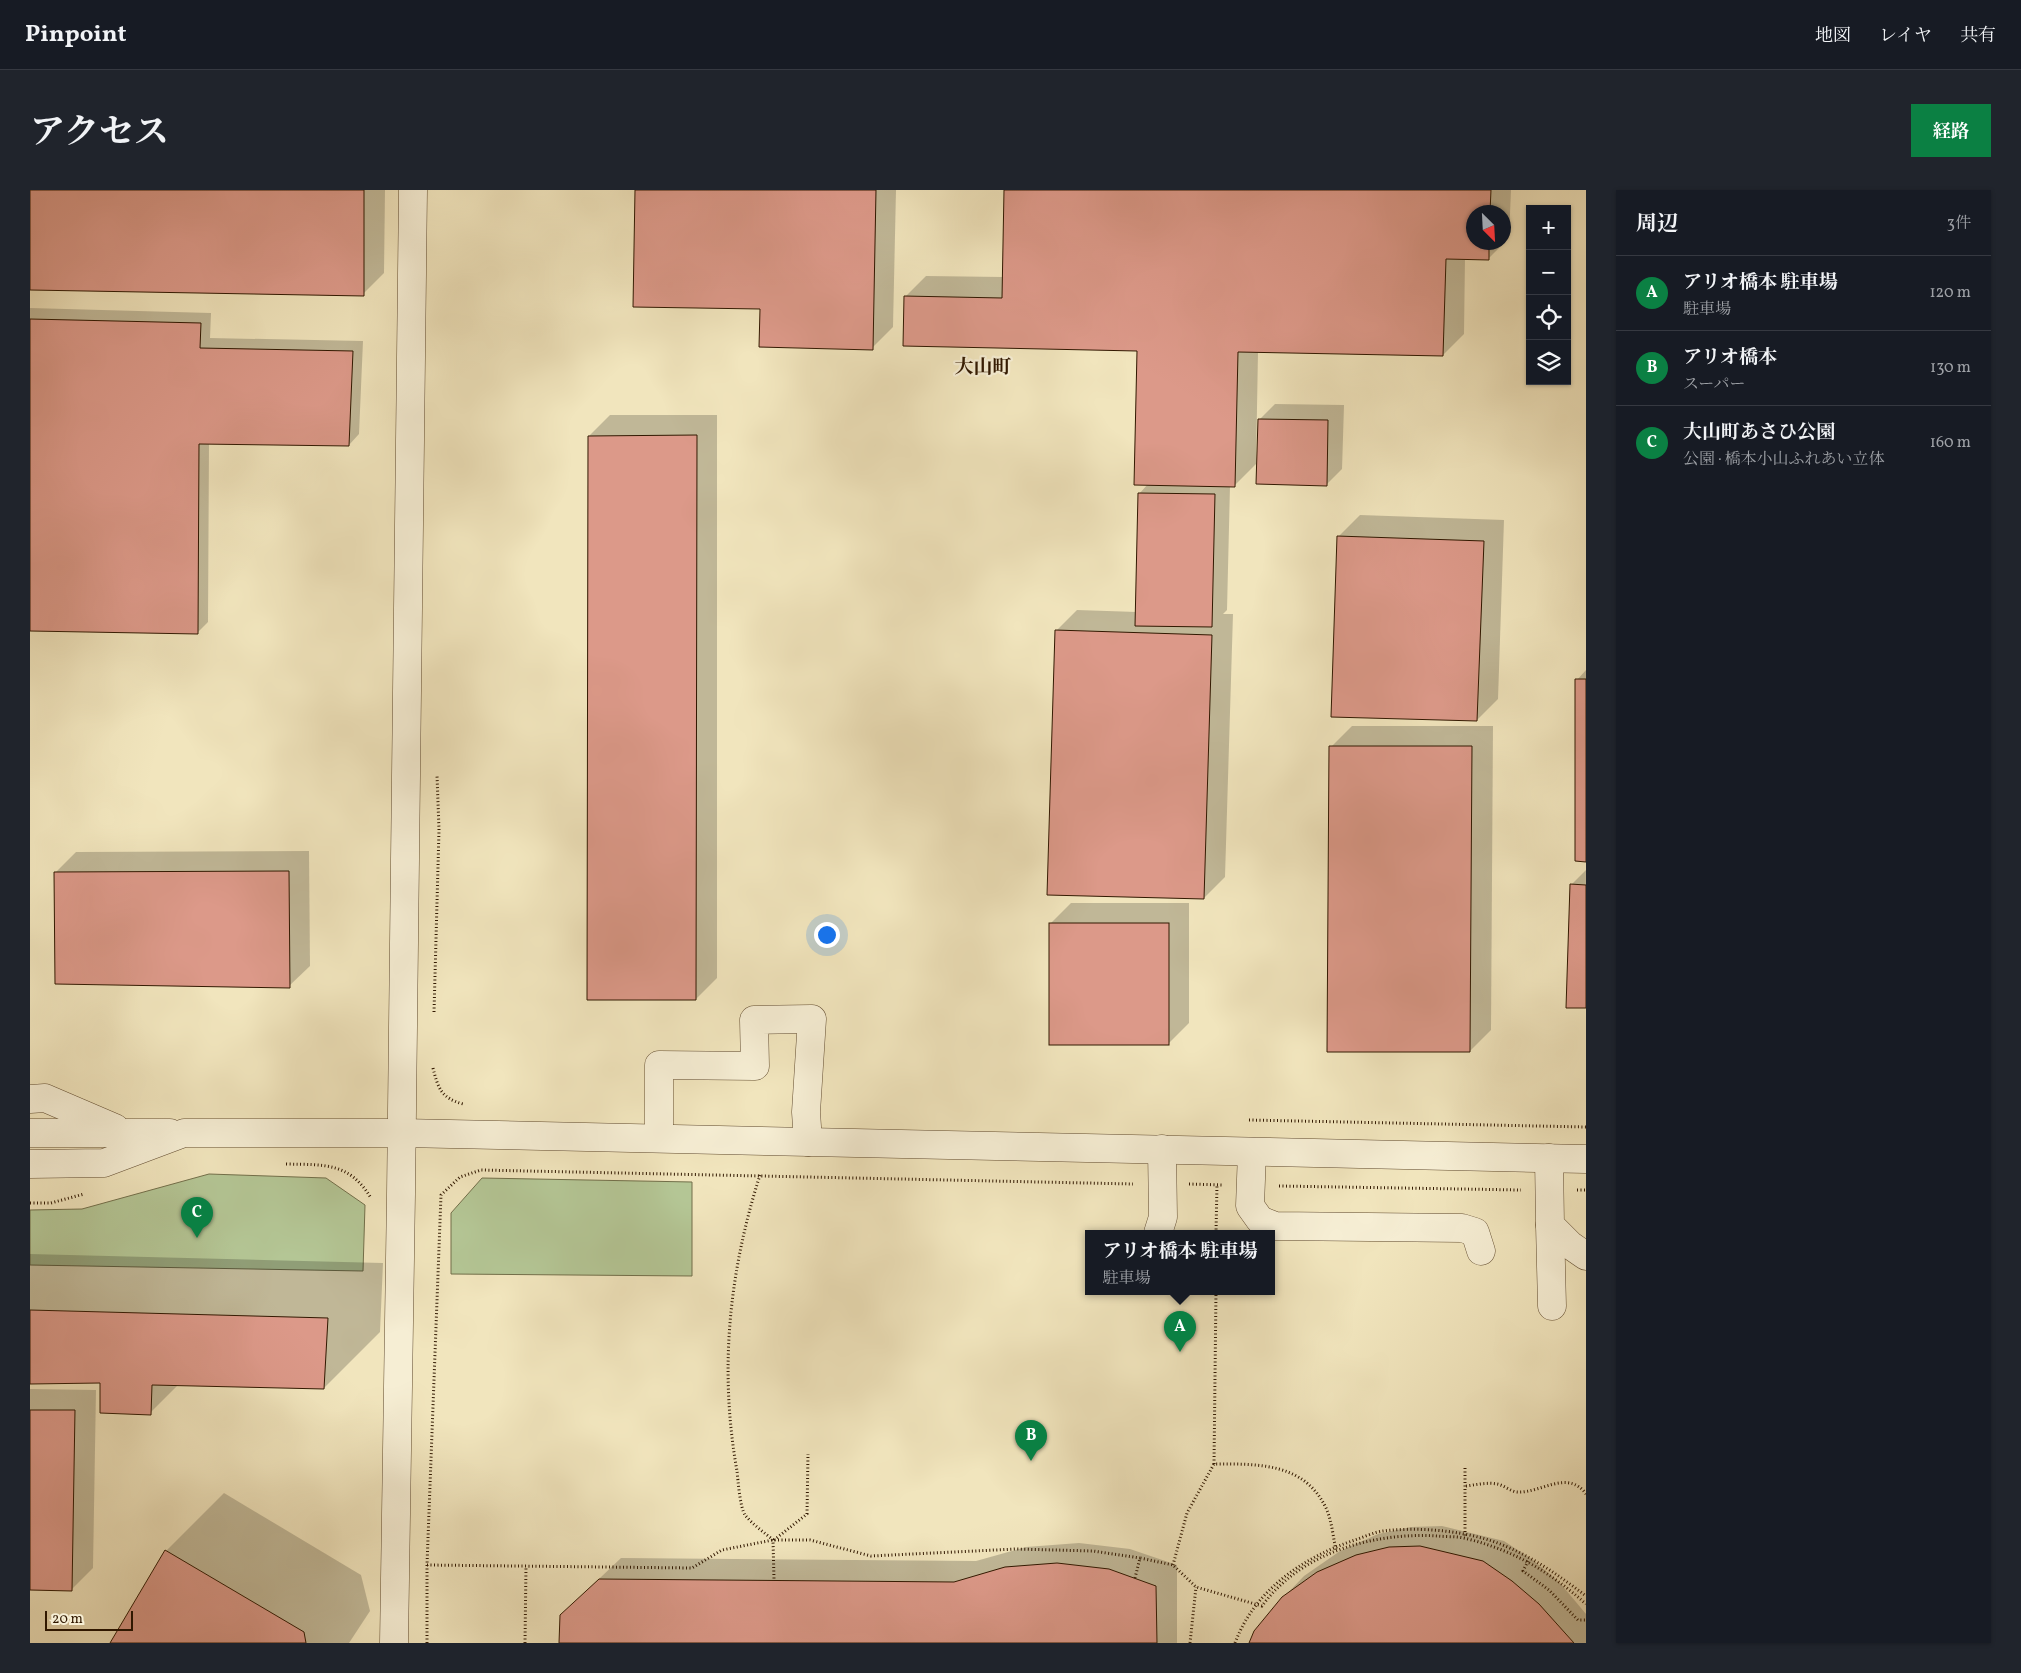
<!DOCTYPE html>
<html lang="ja">
<head>
<meta charset="utf-8">
<style>
	:root { --surface:#171b24; --page:#20242c; --text:#f1f3f6; --muted:#9ea1a6; --line:#363941; --accent:#0b8043 }
	body { margin:0; font-family:Vollkorn,"Noto Serif JP",serif; background:var(--page); color:var(--text) }
	.controls { position:absolute; right:15px; top:15px; display:grid; overflow:hidden; border-radius:0px; box-shadow:0 1px 4px #0004 }
	.controls button { width:45px; height:45px; display:grid; place-items:center; padding:0; border:0; border-bottom:1px solid var(--line); background:var(--surface); color:var(--text); font:25px sans-serif }
	.compass { position:absolute; left:1436px; top:15px; width:45px; height:45px; border-radius:50%; background:var(--surface); box-shadow:0 1px 4px #0004; rotate:156deg }
	.scale { position:absolute; left:15px; bottom:12px; width:88px; box-sizing:border-box; padding-left:5px; border:2px solid #311800; border-top:0; font-size:14px; line-height:18px; white-space:nowrap; color:#311800; -webkit-text-stroke:4px #f6eed4; paint-order:stroke }
	.you { position:absolute; left:796px; top:744px; width:18px; height:18px; margin:-12px; border:4px solid #fff; border-radius:50%; background:#1a73e8; box-shadow:0 0 0 8px #1a73e833 }
	.badge { display:grid; place-items:center; width:32px; height:32px; border-radius:50%; background:var(--accent); color:#fff; font-size:16px; font-weight:700 }
	.pin { position:absolute; translate:-50% -41px; filter:drop-shadow(0 1px 2px #0008) }
	.pin::after { content:''; position:absolute; top:26px; width:18px; height:15px; background:inherit; clip-path:polygon(0 0,100% 0,50% 100%) }
	.popup { position:absolute; left:1055px; top:1040px; width:190px; height:65px; box-sizing:border-box; display:grid; place-content:center; border-radius:0px; background:var(--surface); filter:drop-shadow(0 1px 4px #0005); font-size:16px; white-space:nowrap; color:var(--muted) }
	.popup b { font-size:19px; color:var(--text) }
	.popup::after { content:''; position:absolute; left:50%; top:100%; margin-left:-10px; border:10px solid transparent; border-top-color:var(--surface) }
	.list { margin:0; padding:0; list-style:none }
	h2 { display:flex; justify-content:space-between; align-items:center; height:65px; margin:0; padding:0 20px; font-size:21px }
	h2 small { font-size:16px; font-weight:400; color:var(--muted) }
	.list li { display:grid; grid-template-columns:32px 1fr auto; gap:15px; align-items:center; box-sizing:border-box; height:75px; padding:0 20px; border-top:1px solid var(--line) }
	.list b { display:block; font-size:19px; white-space:nowrap }
	.list p { margin:0; font-size:16px; white-space:nowrap; color:var(--muted) }
	.list em { font-size:16px; font-style:normal; color:var(--muted) }
	.icon { flex:none; width:28px; height:28px; fill:none; stroke:currentColor; stroke-width:2; stroke-linecap:round; stroke-linejoin:round }
	.map { position:relative; flex:none; width:1556px; height:1453px; overflow:hidden; border-radius:0px }
	header { display:flex; align-items:center; gap:30px; box-sizing:border-box; height:70px; padding:0 25px; background:var(--surface); border-bottom:1px solid var(--line) }
	header strong { font-size:24px }
	nav { display:flex; gap:28px; margin-inline-start:auto; font-size:18px }
	.intro { display:flex; align-items:center; justify-content:space-between; box-sizing:border-box; height:120px; padding:0 30px }
	h1 { margin:0; font-size:35px }
	.button { padding:12px 22px; border-radius:0px; background:var(--accent); color:#fff; font-size:18px; font-weight:700 }
	main { display:flex; gap:30px; padding:0 30px }
	aside { flex:1; background:var(--surface); border-radius:0px; box-shadow:0 1px 4px #0004 }
	.map>svg:first-child { display:block }
	.green { fill:#b4c695; stroke:#726f4a }
	.shadow { fill:#0003; fill-rule:evenodd }
	.building { fill:#dc9989; stroke:#311800 }
	.lines { fill:none; stroke-linecap:round; stroke-linejoin:round }
	.minor-casing { stroke:#614b2f; stroke-width:29 }
	.path { stroke:#311800; stroke-width:3; stroke-dasharray:1 2.5; stroke-linecap:butt }
	.minor { stroke:#f6eed4; stroke-width:28 }
	.path-bridge { stroke:#311800; stroke-width:3; stroke-dasharray:1 2.5; stroke-linecap:butt }
	.labels { text-anchor:middle; stroke-width:4.5; stroke-linejoin:round; paint-order:stroke }
	.neighbourhood-label { font-size:19px; font-weight:bold; fill:#311800; stroke:#f6eed4 }
</style>
</head>
<body>
<header>
<strong>Pinpoint</strong>
<nav><a>地図</a><a>レイヤ</a><a>共有</a></nav>
</header>
<div class="intro"><h1>アクセス</h1><a class="button">経路</a></div>
<main>
<div class="map">
<svg width="1556" height="1453" viewBox="0 0 1556 1453">
	<rect width="100%" height="100%" fill="#f1e5bd"/>
	<filter id="stains"><feTurbulence type="fractalNoise" baseFrequency=".004" numOctaves="4"/><feColorMatrix values="0 0 0 0 .2 0 0 0 0 .09 0 0 0 0 .02 0 0 0 .5 -.17"/></filter>
	<radialGradient id="worn" r=".72"><stop offset=".6" stop-color="#630" stop-opacity="0"/><stop offset="1" stop-color="#630" stop-opacity=".3"/></radialGradient>
	<g class="green">
		<polygon points="179,984 296,988 335,1015 333,1081 0,1075 0,1020 52,1019"/>
		<polygon points="452,988 662,992 662,1086 421,1084 421,1023"/>
	</g>
	<g class="shadow">
		<polygon points="0,0 355,0 354,83 333,104 0,98"/>
		<polygon points="606,0 866,0 863,137 842,158 731,118"/>
		<path d="M975,0H1481L1479,48L1458,69L1435,68L1434,144L1413,165L1228,162L1226,274L1204,296H1200L1197,420L1193,424H1203L1195,687L1174,708L1026,441L1047,420L1107,422L1109,304L1118,294L1108,159L875,107L896,86L973,87ZM1444,22H1474V52H1444Z"/>
		<polygon points="0,118 181,123 180,148 333,151 329,244 319,255 179,253 178,432 167,443 0,440"/>
		<polygon points="1245,214 1314,215 1312,279 1296,295 1229,230"/>
		<polygon points="580,225 687,225 687,788 666,809 559,246"/>
		<polygon points="1330,325 1474,330 1468,509 1447,530 1309,346"/>
		<polygon points="1556,480 1556,670 1547,490"/>
		<polygon points="1322,536 1463,536 1461,840 1440,861 1301,557"/>
		<polygon points="279,661 280,776 259,796 25,683 46,662"/>
		<polygon points="1556,680 1556,817 1541,695"/>
		<polygon points="1041,713 1159,713 1159,833 1138,854 1020,734"/>
		<polygon points="0,1064 353,1073 350,1142 294,1198 149,1194 120,1223 72,1192 0,1192"/>
		<polygon points="0,1199 66,1200 63,1378 42,1399 0,1399"/>
		<polygon points="194,1303 331,1385 340,1421 319,1453 81,1453 136,1361"/>
		<polygon points="1412,1336 1474,1351 1503,1370 1530,1393 1556,1424 1556,1453 1220,1453 1253,1408 1274,1386 1310,1361 1348,1344 1381,1337"/>
		<polygon points="1049,1353 1100,1359 1147,1375 1147,1453 531,1453 531,1425 591,1368 946,1371 996,1357"/>
	</g>
	<g class="building">
		<polygon points="0,0 334,0 334,106 0,100"/>
		<polygon points="605,0 846,0 843,160 729,157 730,119 603,117"/>
		<polygon points="974,0 1461,0 1460,22 1444,22 1444,52 1459,52 1459,70 1416,69 1413,166 1208,162 1205,297 1104,295 1107,161 873,156 874,106 972,108"/>
		<polygon points="0,129 171,133 170,158 323,161 319,256 169,254 168,444 0,441"/>
		<polygon points="1228,229 1298,230 1297,296 1226,294"/>
		<polygon points="667,245 666,810 557,810 558,246"/>
		<polygon points="1108,303 1185,304 1182,437 1105,436"/>
		<polygon points="1307,346 1454,351 1447,531 1301,527"/>
		<polygon points="1025,440 1182,445 1174,709 1017,705"/>
		<polygon points="1545,489 1556,489 1556,672 1545,671"/>
		<polygon points="1299,556 1442,556 1440,862 1297,862"/>
		<polygon points="259,681 260,798 25,794 24,682"/>
		<polygon points="1540,694 1556,695 1556,818 1536,818"/>
		<rect x="1019" y="733" width="120" height="122"/>
		<polygon points="0,1120 298,1128 294,1199 122,1195 121,1225 70,1223 70,1193 0,1194"/>
		<polygon points="0,1220 45,1220 42,1401 0,1400"/>
		<polygon points="1390,1356 1453,1371 1482,1391 1509,1414 1544,1453 1219,1453 1224,1441 1252,1407 1287,1382 1326,1365 1359,1357"/>
		<polygon points="135,1360 274,1442 276,1453 80,1453"/>
		<polygon points="1027,1373 1079,1379 1126,1396 1127,1453 529,1453 530,1425 569,1389 924,1392 975,1377"/>
	</g>
	<g class="lines">
		<g class="minor-casing">
			<g id="minor">
				<polyline points="0,909 15,908 85,938"/>
				<polyline points="0,943 140,943"/>
				<polyline points="629,948 629,875 725,876 724,830 782,829 776,922 778,952"/>
				<polyline points="1222,962 1220,1016 1230,1030 1245,1036 1432,1038 1445,1042 1451,1061"/>
				<polyline points="1519,968 1520,1035 1540,1055 1556,1066"/>
				<polyline points="0,974 74,973 154,943 372,943 1556,969"/>
				<polyline points="1520,1035 1522,1116"/>
				<polyline points="1128,1043 1133,1027 1132,959"/>
				<polyline points="364,1453 371,1004 383,0"/>
			</g>
		</g>
		<g class="path">
			<polyline points="404,822 409,640 407,585"/>
			<path d="M403,878C408,898 411,908 433,914"/>
			<polyline points="1219,930 1556,937"/>
			<path d="M256,974C295,975 319,972 341,1008"/>
			<path d="M730,985C699,1082 689,1180 707,1281C708,1291 710,1317 715,1325C722,1334 735,1343 743,1350L744,1389"/>
			<polyline points="1159,994 1193,995"/>
			<polyline points="1249,996 1491,1000"/>
			<polyline points="1547,1000 1556,1000"/>
			<polyline points="0,1013 21,1013 54,1004"/>
			<polyline points="1186,1043 1187,994"/>
			<polyline points="1184,1274 1186,1101"/>
			<polyline points="1435,1278 1435,1348"/>
			<path d="M1436,1296C1445,1295 1457,1292 1467,1294C1474,1295 1481,1302 1488,1302C1511,1303 1538,1279 1556,1304"/>
			<polyline points="744,1350 777,1324 778,1264"/>
			<polyline points="1498,1371 1493,1381 1519,1400 1548,1430 1556,1430"/>
			<polyline points="397,1375 662,1378 692,1360 743,1350 780,1350 841,1366 986,1359 1063,1361 1110,1368"/>
			<path d="M1143,1375L1157,1323L1184,1274C1227,1274 1274,1272 1296,1318C1302,1331 1303,1347 1306,1360"/>
			<path d="M1105,1388L1110,1368L1143,1375L1166,1397L1232,1416C1271,1362 1344,1342 1408,1346C1417,1347 1428,1346 1438,1349C1485,1361 1520,1382 1556,1414"/>
			<polyline points="397,1453 397,1375 411,1005 430,987 451,980 1103,994"/>
			<polyline points="495,1453 496,1376"/>
			<polyline points="1160,1453 1166,1397"/>
		</g>
		<use href="#minor" class="minor"/>
		<path class="path-bridge" d="M1205,1453C1225,1399 1275,1366 1328,1349C1336,1346 1345,1342 1353,1341C1388,1337 1428,1340 1462,1351C1497,1363 1527,1384 1556,1406"/>
	</g>
	<g class="labels">
		<g class="neighbourhood-label">
			<text x="953" y="183">大山町</text>
		</g>
	</g>
	<rect width="100%" height="100%" filter="url(#stains)"/>
	<rect width="100%" height="100%" fill="url(#worn)"/>
</svg>
<div class="controls">
<button>+</button>
<button>−</button>
<button><svg class="icon" aria-label="locate" viewBox="0 0 24 24"><circle cx="12" cy="12" r="6"/><path d="M12 2v4M12 18v4M2 12h4M18 12h4"/></svg></button>
<button><svg class="icon" aria-label="layers" viewBox="0 0 24 24"><path d="M12 4l9 5-9 5-9-5zM3 14l9 5 9-5"/></svg></button>
</div>
<svg class="compass" viewBox="-18 -18 36 36"><path d="M0-13l5 13h-10z" fill="#e53935"/><path d="M0 13l5-13h-10z" fill="#9ea1a6"/></svg>
<div class="scale">20 m</div>
<div class="you"></div>
<div class="pin badge" style="left:1150px;top:1162px">A</div>
<div class="popup"><b>アリオ橋本 駐車場</b>駐車場</div>
<div class="pin badge" style="left:1001px;top:1271px">B</div>
<div class="pin badge" style="left:167px;top:1048px">C</div>
</div>
<aside>
<h2>周辺<small>3件</small></h2>
<ul class="list">
<li><span class="badge">A</span><div><b>アリオ橋本 駐車場</b><p>駐車場</p></div><em>120 m</em></li>
<li><span class="badge">B</span><div><b>アリオ橋本</b><p>スーパー</p></div><em>130 m</em></li>
<li><span class="badge">C</span><div><b>大山町あさひ公園</b><p>公園 · 橋本小山ふれあい立体</p></div><em>160 m</em></li>
</ul>
</aside>
</main>
</body>
</html>
